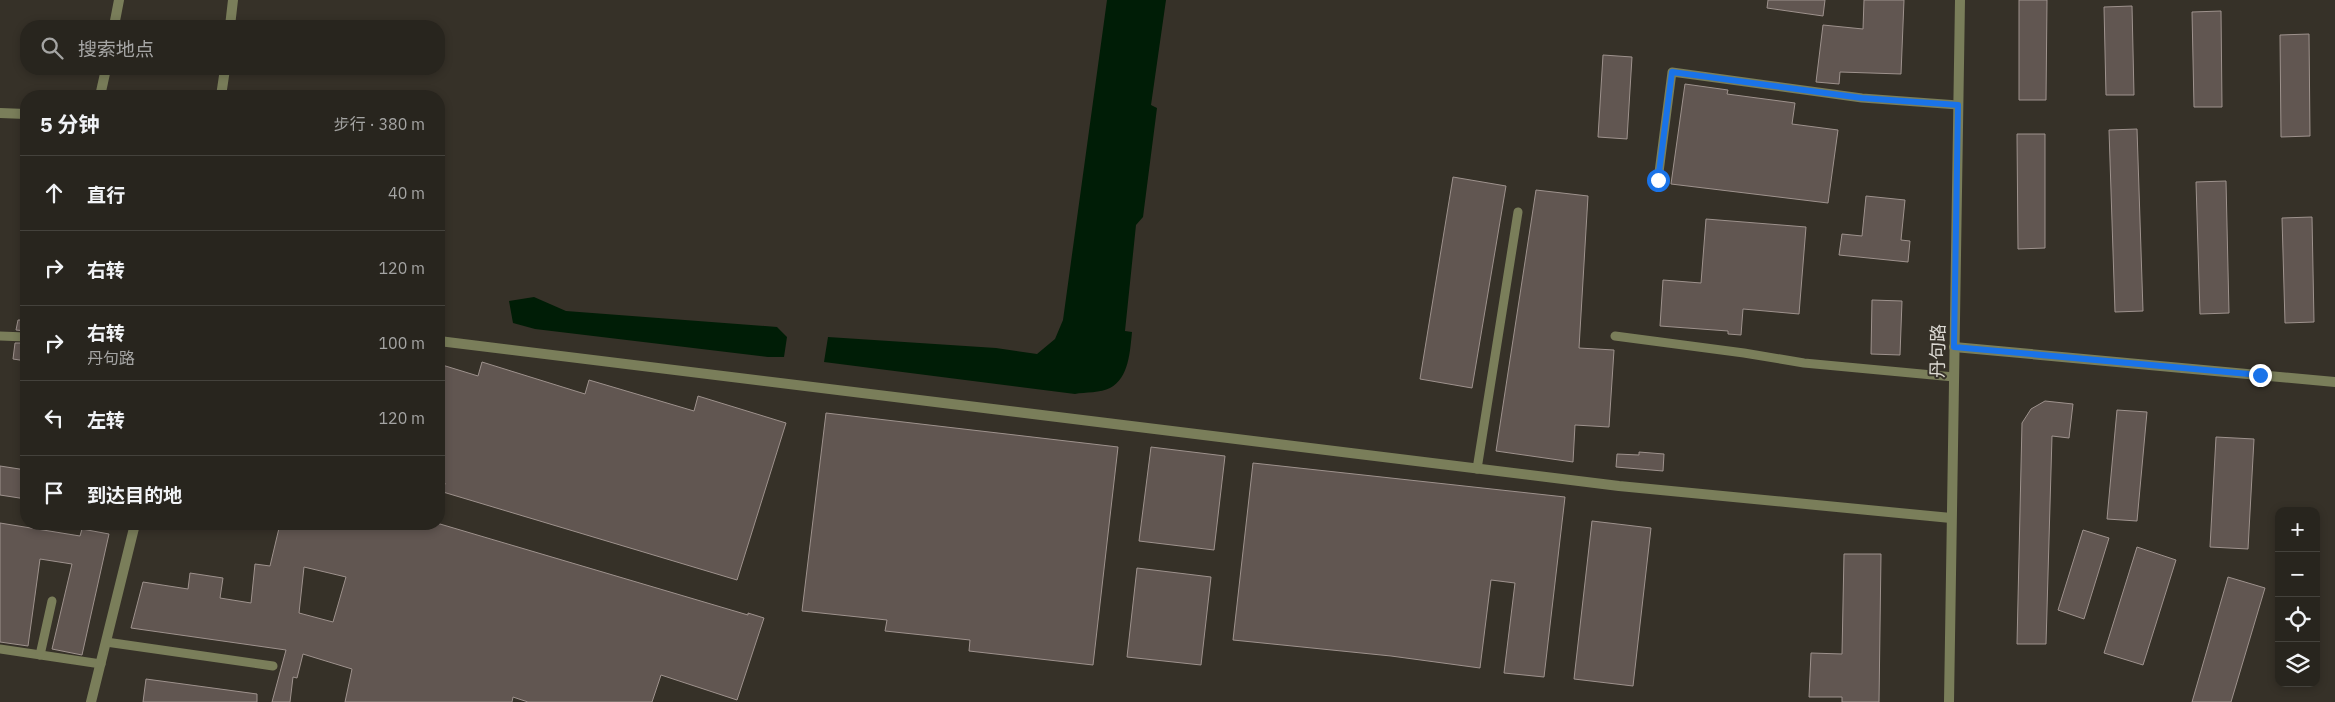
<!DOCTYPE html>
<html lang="zh">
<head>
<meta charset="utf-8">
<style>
	:root { --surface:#28251e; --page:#302d27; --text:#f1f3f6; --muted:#a5a5a4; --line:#44423c }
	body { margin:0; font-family:"IBM Plex Sans","Noto Sans SC",sans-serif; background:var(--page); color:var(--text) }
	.controls { position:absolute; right:15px; bottom:15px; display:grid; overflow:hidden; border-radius:10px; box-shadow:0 2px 8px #0003 }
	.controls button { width:45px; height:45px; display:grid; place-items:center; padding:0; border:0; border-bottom:1px solid var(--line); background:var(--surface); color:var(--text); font:25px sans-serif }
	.stop { position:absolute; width:15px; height:15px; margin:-11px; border:4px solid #1a73e8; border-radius:50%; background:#fff }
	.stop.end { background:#1a73e8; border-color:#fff; box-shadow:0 1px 5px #0008 }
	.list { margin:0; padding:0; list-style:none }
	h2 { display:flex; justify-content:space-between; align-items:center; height:65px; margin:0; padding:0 20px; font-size:21px }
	h2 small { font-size:16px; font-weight:400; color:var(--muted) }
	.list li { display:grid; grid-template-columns:32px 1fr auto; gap:15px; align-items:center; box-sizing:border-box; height:75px; padding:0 20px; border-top:1px solid var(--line) }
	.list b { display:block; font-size:19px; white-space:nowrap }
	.list p { margin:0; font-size:16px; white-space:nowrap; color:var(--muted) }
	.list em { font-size:16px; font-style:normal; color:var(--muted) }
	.icon { flex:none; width:28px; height:28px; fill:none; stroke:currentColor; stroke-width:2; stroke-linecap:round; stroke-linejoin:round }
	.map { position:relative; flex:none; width:2335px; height:702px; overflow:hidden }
	.search { position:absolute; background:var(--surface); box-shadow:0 2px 8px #0003; left:20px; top:20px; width:425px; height:55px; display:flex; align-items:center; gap:12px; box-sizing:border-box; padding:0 18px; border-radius:20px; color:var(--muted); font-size:19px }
	.panel { position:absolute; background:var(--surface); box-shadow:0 2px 8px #0003; left:20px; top:90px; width:425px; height:440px; border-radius:20px }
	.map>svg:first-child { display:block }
	.water { fill:#001d06 }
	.building { fill:#615651; stroke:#9e928d; fill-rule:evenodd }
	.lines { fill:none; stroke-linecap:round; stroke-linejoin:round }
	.service { stroke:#7a7e5a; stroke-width:9 }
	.minor { stroke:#7a7e5a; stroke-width:10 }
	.tertiary { stroke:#7a7e5a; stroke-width:10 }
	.route { stroke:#1a73e8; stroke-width:6 }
	.labels { text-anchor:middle; stroke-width:4; stroke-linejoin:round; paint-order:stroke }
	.street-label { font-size:18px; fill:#dddad4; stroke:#363128 }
</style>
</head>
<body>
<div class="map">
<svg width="2335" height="702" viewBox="0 0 2335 702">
	<rect width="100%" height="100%" fill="#363128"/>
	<g class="water">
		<path d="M1107,0H1166L1151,105L1157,108L1143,217L1136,225L1125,331L1132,332C1130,351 1129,378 1110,388C1101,393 1085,392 1075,394L824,362L828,337L996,348L1037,354L1055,339L1063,320Z"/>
		<polygon points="534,297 566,311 777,327 787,337 784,357 768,357 535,329 513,323 509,301"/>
	</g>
	<g class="building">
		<polygon points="1768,0 1825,0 1823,16 1767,8"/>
		<polygon points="1864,0 1904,0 1901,74 1840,72 1839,84 1816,82 1823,25 1863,29"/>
		<polygon points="2019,0 2047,0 2046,100 2019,100"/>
		<polygon points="2132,6 2134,95 2106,95 2104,7"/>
		<polygon points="2221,11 2222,107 2194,107 2192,12"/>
		<polygon points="2309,34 2310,136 2281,137 2280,35"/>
		<polygon points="1603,55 1632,57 1627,139 1598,137"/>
		<polygon points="1685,84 1728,90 1727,94 1795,103 1792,124 1838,130 1828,203 1671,184"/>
		<polygon points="2137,129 2143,311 2115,312 2109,130"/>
		<polygon points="2017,134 2045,134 2045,248 2018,249"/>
		<polygon points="1453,177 1506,186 1472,388 1420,379"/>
		<polygon points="2226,181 2229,313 2200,314 2196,182"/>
		<polygon points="1536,190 1588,196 1579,348 1614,350 1609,427 1575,425 1573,462 1496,451"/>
		<polygon points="1866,196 1905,200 1901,240 1910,241 1908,262 1839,255 1842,234 1862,236"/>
		<polygon points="2312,217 2314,322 2285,323 2282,218"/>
		<polygon points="1706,219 1806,227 1799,314 1743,309 1741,335 1728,334 1728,331 1660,326 1663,280 1701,283"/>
		<polygon points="1872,300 1902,301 1900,355 1871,354"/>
		<polygon points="18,320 26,320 26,331 16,330"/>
		<polygon points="15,343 26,343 26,361 13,359"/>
		<polygon points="482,362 585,394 589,380 694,411 698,396 786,423 737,580 443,492 445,483 439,482 439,364 478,376"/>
		<polygon points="2045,401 2073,404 2069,438 2052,436 2046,644 2017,644 2022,423 2031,409"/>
		<polygon points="2117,410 2147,412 2137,521 2107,519"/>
		<polygon points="826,413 1118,447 1093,665 969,651 970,640 885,631 887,620 802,611"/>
		<polygon points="2216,437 2254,439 2248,549 2210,547"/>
		<polygon points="1151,447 1225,456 1214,550 1139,541"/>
		<polygon points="1639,452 1664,454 1663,471 1616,467 1617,454 1639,455"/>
		<polygon points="1253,463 1565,497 1544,677 1504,673 1515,583 1491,580 1480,668 1391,656 1233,640"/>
		<polygon points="0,466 26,470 26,499 0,495"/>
		<polygon points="1592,521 1651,528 1633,686 1574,679"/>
		<polygon points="0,523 80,536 82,529 109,534 82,655 52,649 72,564 40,559 28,646 0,642"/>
		<path d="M280,524H440L748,615V613L764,618L737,700L661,675L652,702H528L513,697L512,702H345L352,669L303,654L297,678L293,677L290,702H272L286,650L131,628L143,582L188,589L190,573L223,578L220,598L251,603L255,564L270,566ZM304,567L346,577L333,622L299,613Z"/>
		<polygon points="2083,530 2109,538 2084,619 2058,610"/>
		<polygon points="2137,547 2176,560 2143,665 2104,653"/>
		<polygon points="1844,554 1881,554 1879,702 1842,702 1842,697 1809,697 1811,653 1842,654"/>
		<polygon points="1137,568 1211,577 1201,665 1127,657"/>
		<polygon points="2228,577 2265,588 2231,702 2192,702"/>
		<polygon points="146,679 257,694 257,702 143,702"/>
	</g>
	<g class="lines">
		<g class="service">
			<polyline points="1658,180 1672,72 1862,98 1958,105"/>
			<polyline points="0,336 26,337"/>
			<polyline points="1615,336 1744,353 1804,363 1954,377"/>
			<polyline points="1477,469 1518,212"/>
			<polyline points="106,642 273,666"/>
			<polyline points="0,649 101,664"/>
			<polyline points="40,655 52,601"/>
		</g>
		<g class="minor">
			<polyline points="230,26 233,0"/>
			<polyline points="221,96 225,69"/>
			<polyline points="439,341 1619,486 1951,518"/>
			<polyline points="91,702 135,524"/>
		</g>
		<g class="tertiary">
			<polyline points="114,26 119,0"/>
			<polyline points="100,96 106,69"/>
			<polyline points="0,113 26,114"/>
			<polyline points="1954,347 2335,382"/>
			<polyline points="1949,702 1960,0"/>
		</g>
	</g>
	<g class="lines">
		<polyline class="route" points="1658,180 1672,72 1862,98 1958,105 1954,347 2260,375"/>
	</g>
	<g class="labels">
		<g class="street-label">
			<text transform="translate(1938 351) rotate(-89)" y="6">丹句路</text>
		</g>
	</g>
</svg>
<div class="controls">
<button>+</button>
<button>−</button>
<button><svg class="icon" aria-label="locate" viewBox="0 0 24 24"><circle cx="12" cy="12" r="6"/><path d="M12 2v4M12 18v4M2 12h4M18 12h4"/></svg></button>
<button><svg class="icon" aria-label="layers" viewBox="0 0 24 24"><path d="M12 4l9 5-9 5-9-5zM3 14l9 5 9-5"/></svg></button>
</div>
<div class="stop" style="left:1658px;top:180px"></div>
<div class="stop end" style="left:2260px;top:375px"></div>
<div class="search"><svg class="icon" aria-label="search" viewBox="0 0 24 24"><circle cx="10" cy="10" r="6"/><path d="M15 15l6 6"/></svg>搜索地点</div>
<section class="panel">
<h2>5 分钟<small>步行 · 380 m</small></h2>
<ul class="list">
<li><svg class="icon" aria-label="ahead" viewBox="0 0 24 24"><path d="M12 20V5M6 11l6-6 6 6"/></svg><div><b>直行</b></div><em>40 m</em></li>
<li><svg class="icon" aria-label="right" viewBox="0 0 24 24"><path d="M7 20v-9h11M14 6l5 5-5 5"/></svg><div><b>右转</b></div><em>120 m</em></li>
<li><svg class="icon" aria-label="right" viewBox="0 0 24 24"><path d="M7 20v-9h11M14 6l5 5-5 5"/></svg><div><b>右转</b><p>丹句路</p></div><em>100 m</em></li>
<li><svg class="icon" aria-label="left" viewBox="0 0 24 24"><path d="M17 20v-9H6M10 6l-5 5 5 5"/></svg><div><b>左转</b></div><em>120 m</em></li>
<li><svg class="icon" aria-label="arrive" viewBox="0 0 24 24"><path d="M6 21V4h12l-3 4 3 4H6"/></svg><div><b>到达目的地</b></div></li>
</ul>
</section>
</div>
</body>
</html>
